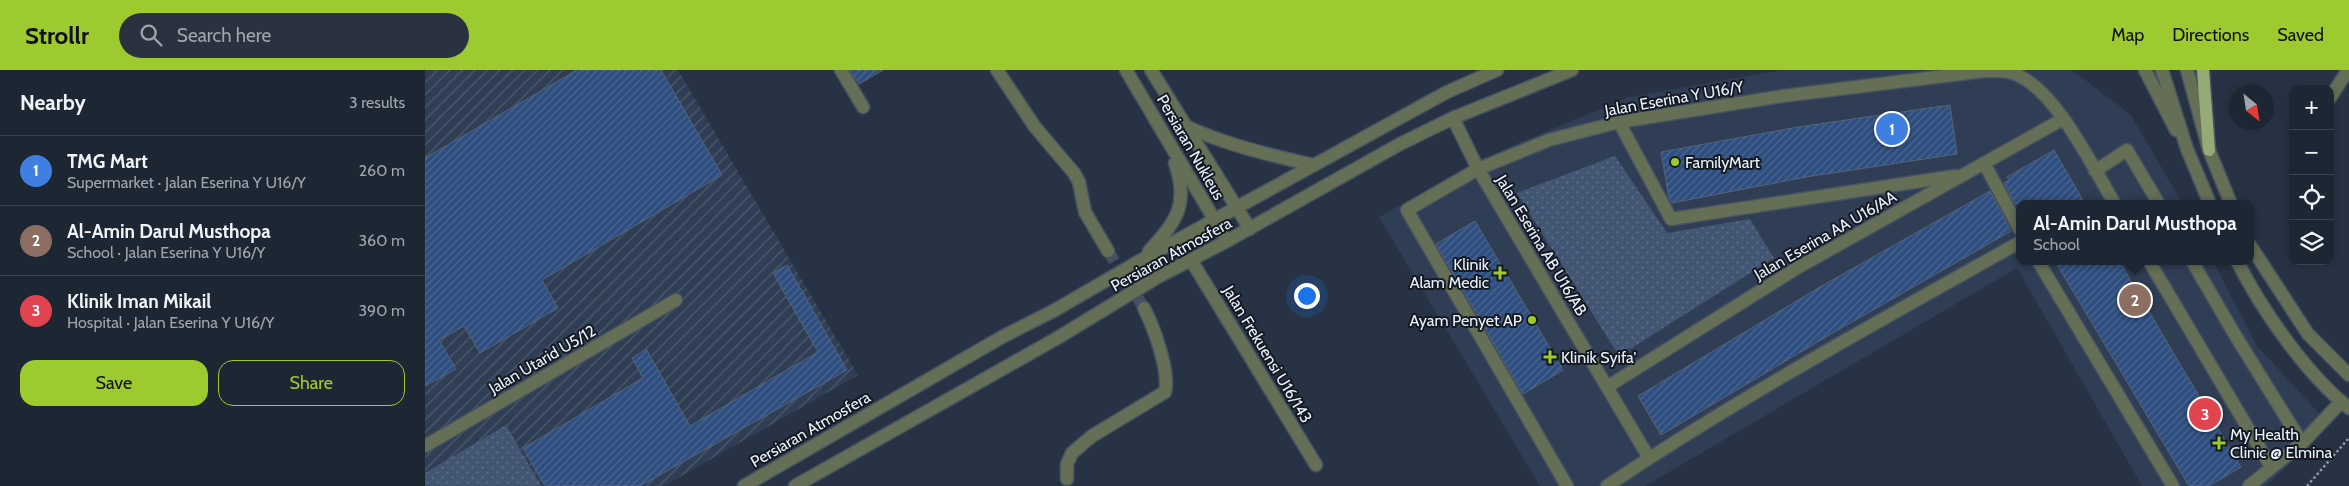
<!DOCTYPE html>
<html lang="en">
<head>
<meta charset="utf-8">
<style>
	:root { --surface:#1d2633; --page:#2a323f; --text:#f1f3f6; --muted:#a0a5ac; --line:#3b434e; --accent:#9dca2f }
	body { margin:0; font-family:Cabin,sans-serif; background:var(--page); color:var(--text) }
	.controls { position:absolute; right:15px; top:15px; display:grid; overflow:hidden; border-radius:10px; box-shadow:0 2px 12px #0003 }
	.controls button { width:45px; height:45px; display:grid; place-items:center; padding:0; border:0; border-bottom:1px solid var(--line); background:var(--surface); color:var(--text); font:25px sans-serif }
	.compass { position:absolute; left:1804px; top:15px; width:45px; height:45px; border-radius:50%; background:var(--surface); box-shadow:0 2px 12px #0003; rotate:150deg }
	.you { position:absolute; left:881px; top:225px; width:18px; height:18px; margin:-12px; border:4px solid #fff; border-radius:50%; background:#1a73e8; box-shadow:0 0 0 8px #1a73e833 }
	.badge { display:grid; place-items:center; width:32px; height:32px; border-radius:50%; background:var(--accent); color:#fff; font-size:16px; font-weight:700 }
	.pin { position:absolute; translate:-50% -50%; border:2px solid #fff; box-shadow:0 1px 5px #0006 }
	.popup { position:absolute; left:1591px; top:130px; width:238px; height:65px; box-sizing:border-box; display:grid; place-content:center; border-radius:10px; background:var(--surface); filter:drop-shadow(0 1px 4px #0005); font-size:16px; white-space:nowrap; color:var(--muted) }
	.popup b { font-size:19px; color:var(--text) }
	.popup::after { content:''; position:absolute; left:50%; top:100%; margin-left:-10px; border:10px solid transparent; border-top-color:var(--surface) }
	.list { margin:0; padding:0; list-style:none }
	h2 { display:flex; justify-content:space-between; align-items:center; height:65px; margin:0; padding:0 20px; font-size:21px }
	h2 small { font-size:16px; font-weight:400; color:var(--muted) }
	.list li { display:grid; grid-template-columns:32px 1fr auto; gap:15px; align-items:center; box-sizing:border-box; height:70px; padding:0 20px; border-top:1px solid var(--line) }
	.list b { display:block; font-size:19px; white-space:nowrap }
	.list p { margin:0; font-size:16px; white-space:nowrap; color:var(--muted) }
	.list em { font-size:16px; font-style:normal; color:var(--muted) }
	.actions { display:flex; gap:10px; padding:15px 20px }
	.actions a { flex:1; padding:11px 0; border:1px solid var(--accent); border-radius:15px; text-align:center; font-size:18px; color:var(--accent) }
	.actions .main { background:var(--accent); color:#111 }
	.icon { flex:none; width:28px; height:28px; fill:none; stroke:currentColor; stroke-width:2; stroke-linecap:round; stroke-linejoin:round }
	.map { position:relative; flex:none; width:1924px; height:416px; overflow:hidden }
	header { display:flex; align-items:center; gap:30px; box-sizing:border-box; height:70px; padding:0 25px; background:var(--accent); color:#111 }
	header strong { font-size:24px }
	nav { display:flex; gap:28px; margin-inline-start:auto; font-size:18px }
	.search { width:350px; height:45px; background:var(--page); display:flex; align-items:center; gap:12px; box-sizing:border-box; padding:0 18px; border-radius:28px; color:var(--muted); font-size:19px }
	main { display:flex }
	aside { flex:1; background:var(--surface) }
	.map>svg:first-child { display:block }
	.built { fill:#2f3e54 }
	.industrial { fill:url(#industrial-furrows) }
	.grass { fill:url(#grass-dots) }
	.building { fill:url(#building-hatch); stroke:#566376 }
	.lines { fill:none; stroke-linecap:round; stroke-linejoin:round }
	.minor-tunnel { stroke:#445060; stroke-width:12; stroke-dasharray:12 6; stroke-linecap:butt }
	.minor-casing { stroke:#465262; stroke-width:15 }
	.major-casing { stroke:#465262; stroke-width:15 }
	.path { stroke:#8d97a6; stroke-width:2.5; stroke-dasharray:2.5 2.5; stroke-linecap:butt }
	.minor { stroke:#656f55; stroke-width:12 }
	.major { stroke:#96aa75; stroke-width:12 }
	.poi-dot { fill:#9dca2f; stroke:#151a22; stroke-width:2 }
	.labels { text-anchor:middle; stroke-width:4; stroke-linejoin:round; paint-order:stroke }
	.street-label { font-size:16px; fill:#eaf2fe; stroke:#151a22 }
	.poi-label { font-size:16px; fill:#eaf2fe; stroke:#151a22; text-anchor:start }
</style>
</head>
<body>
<header>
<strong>Strollr</strong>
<div class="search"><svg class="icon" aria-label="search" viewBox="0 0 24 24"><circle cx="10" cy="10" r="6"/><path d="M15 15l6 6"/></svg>Search here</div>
<nav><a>Map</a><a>Directions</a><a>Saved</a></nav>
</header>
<main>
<aside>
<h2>Nearby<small>3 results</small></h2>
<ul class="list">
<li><span class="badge" style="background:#3f7fe0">1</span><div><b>TMG Mart</b><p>Supermarket · Jalan Eserina Y U16/Y</p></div><em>260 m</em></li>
<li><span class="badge" style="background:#8d6e63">2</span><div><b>Al-Amin Darul Musthopa</b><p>School · Jalan Eserina Y U16/Y</p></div><em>360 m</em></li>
<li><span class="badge" style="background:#e0444e">3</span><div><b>Klinik Iman Mikail</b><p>Hospital · Jalan Eserina Y U16/Y</p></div><em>390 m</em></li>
</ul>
<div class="actions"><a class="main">Save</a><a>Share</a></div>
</aside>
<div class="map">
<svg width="1924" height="416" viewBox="0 0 1924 416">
	<defs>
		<pattern id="industrial-furrows" width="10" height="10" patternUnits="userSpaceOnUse" patternTransform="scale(1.25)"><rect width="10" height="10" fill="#2f3e54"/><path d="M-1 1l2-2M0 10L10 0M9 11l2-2" fill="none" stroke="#4d5a6e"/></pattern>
		<pattern id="grass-dots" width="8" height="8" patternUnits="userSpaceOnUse" patternTransform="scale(1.25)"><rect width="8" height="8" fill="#425674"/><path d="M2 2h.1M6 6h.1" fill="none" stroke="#5d6f89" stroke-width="1.8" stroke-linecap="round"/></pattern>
		<pattern id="building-hatch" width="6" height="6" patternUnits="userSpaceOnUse" patternTransform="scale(1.25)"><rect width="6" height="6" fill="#2e4e7f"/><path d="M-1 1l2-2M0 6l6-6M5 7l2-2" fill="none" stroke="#4c6892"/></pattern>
	</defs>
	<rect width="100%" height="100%" fill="#273344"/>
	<polygon class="built" points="1356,0 1647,0 1705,44 1758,134 1595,134 1595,191 1788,191 1832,276 1905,355 1841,416 1717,416 1592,198 1220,416 1115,416 954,147 1082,78 1204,27"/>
	<polygon class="industrial" points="0,0 253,0 433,305 239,416 0,416"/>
	<g class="grass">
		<polygon points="1190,86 1242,163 1325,149 1349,188 1194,286 1092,123"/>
		<polygon points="81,355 116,416 0,416 0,403"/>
	</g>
	<g class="building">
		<polygon points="152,0 236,0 297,105 117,210 133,238 55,283 39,256 14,270 31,299 0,316 0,88"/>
		<polygon points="425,0 458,0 434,14"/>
		<polygon points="1525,35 1532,84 1381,107 1247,133 1244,128 1236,82 1373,57"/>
		<polygon points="1629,80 1660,134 1590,134 1579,113 1584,110 1582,107"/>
		<polygon points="1565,121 1586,161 1406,264 1236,365 1213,326 1395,217"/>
		<polygon points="1050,151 1138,300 1098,324 1011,174"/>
		<polygon points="1630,191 1694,191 1816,397 1784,416 1764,416"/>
		<polygon points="362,195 422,300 215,416 120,416 98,378 218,308 207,288 221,279 265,356 393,282 348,203"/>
	</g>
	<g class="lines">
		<polyline class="minor-tunnel" points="683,181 719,238"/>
		<g class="minor-casing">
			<g id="minor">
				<polyline points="416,0 438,37"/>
				<polyline points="572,0 610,57 649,103 654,112 660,142 683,181"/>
				<polyline points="701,0 802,171"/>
				<polyline points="726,0 825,159"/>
				<polyline points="1720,0 1751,60"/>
				<polyline points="1737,0 1762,79 1785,134"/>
				<polyline points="1762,0 1784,80 1806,134"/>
				<polyline points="1905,28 1923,0"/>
				<polyline points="1028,48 1053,99 1224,388"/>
				<polyline points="1194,52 1246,149 1530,106"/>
				<path d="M760,56C802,75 844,85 889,95"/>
				<polyline points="1559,93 1595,160"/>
				<polyline points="1670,101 1702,80 1734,134"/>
				<polyline points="1825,175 1883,264 1924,305"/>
				<path d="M724,181C752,151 764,134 750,93"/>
				<polyline points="766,190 891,395"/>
				<polyline points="1613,191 1748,416"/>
				<polyline points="1724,191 1846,397"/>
				<polyline points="1767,191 1810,265 1877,373"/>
				<path d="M1812,191C1837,240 1881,304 1924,338"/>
				<polyline points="1182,317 1372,198 1638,49"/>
				<polyline points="0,376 251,230"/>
				<path d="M642,409V394L647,383L667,366L740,322C745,301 729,258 719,238"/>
				<polyline points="319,416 577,267 630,240 718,189 1022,22 1072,0"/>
				<polyline points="370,416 634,267 731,208 802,171 975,74 1028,48 1147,0"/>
				<path d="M1142,416L982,140L1053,99L1124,70L1194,52L1358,26L1560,1C1569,1 1582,0 1590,4C1631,20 1667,96 1690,134"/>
				<path d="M1182,416C1315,327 1456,250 1595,172"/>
				<polyline points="1824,416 1877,373 1916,332"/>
			</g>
		</g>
		<g class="major-casing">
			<polyline id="major" points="1778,0 1784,80"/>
		</g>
		<polyline class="path" points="1882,416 1924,368"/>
		<use href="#minor" class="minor"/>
		<use href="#major" class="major"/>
	</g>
	<g class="poi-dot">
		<circle cx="1250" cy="92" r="5"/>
		<path d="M1072.5 195.5h5v5h5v5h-5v5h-5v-5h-5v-5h5z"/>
		<circle cx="1107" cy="250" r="5"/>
		<path d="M1122.5 279.5h5v5h5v5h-5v5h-5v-5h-5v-5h5z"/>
		<path d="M1791.5 365.5h5v5h5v5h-5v5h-5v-5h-5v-5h5z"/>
	</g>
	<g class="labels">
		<g class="street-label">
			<text transform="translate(1249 28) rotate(-10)" y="6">Jalan Eserina Y U16/Y</text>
			<text transform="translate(766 77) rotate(60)" y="6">Persiaran Nukleus</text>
			<text transform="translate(1400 165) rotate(-30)" y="6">Jalan Eserina AA U16/AA</text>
			<text transform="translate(1117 175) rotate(59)" y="6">Jalan Eserina AB U16/AB</text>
			<text transform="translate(746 184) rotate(-29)" y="6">Persiaran Atmosfera</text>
			<text transform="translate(843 284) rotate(59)" y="6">Jalan Frekuensi U16/143</text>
			<text transform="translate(117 289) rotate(-30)" y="6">Jalan Utarid U5/12</text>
			<text transform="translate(385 359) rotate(-30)" y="6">Persiaran Atmosfera</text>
		</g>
		<g class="poi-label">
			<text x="1260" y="98">FamilyMart</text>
			<text x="1064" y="200" text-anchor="end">Klinik<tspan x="1064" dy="18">Alam Medic</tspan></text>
			<text x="1097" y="256" text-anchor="end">Ayam Penyet AP</text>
			<text x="1136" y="293">Klinik Syifa'</text>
			<text x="1805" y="370">My Health<tspan x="1805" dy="18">Clinic @ Elmina</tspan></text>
		</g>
	</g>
</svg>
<div class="controls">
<button>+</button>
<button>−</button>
<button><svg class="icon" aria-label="locate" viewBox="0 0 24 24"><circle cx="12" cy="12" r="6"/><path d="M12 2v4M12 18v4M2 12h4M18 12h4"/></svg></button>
<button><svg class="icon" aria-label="layers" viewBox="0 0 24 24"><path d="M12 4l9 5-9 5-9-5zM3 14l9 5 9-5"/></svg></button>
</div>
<svg class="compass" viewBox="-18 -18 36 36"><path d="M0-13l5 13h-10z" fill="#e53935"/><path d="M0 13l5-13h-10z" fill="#a0a5ac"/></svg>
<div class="you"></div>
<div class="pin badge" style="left:1467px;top:59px;background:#3f7fe0">1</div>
<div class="pin badge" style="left:1710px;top:230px;background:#8d6e63">2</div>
<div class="popup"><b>Al-Amin Darul Musthopa</b>School</div>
<div class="pin badge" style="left:1780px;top:344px;background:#e0444e">3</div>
</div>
</main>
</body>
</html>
